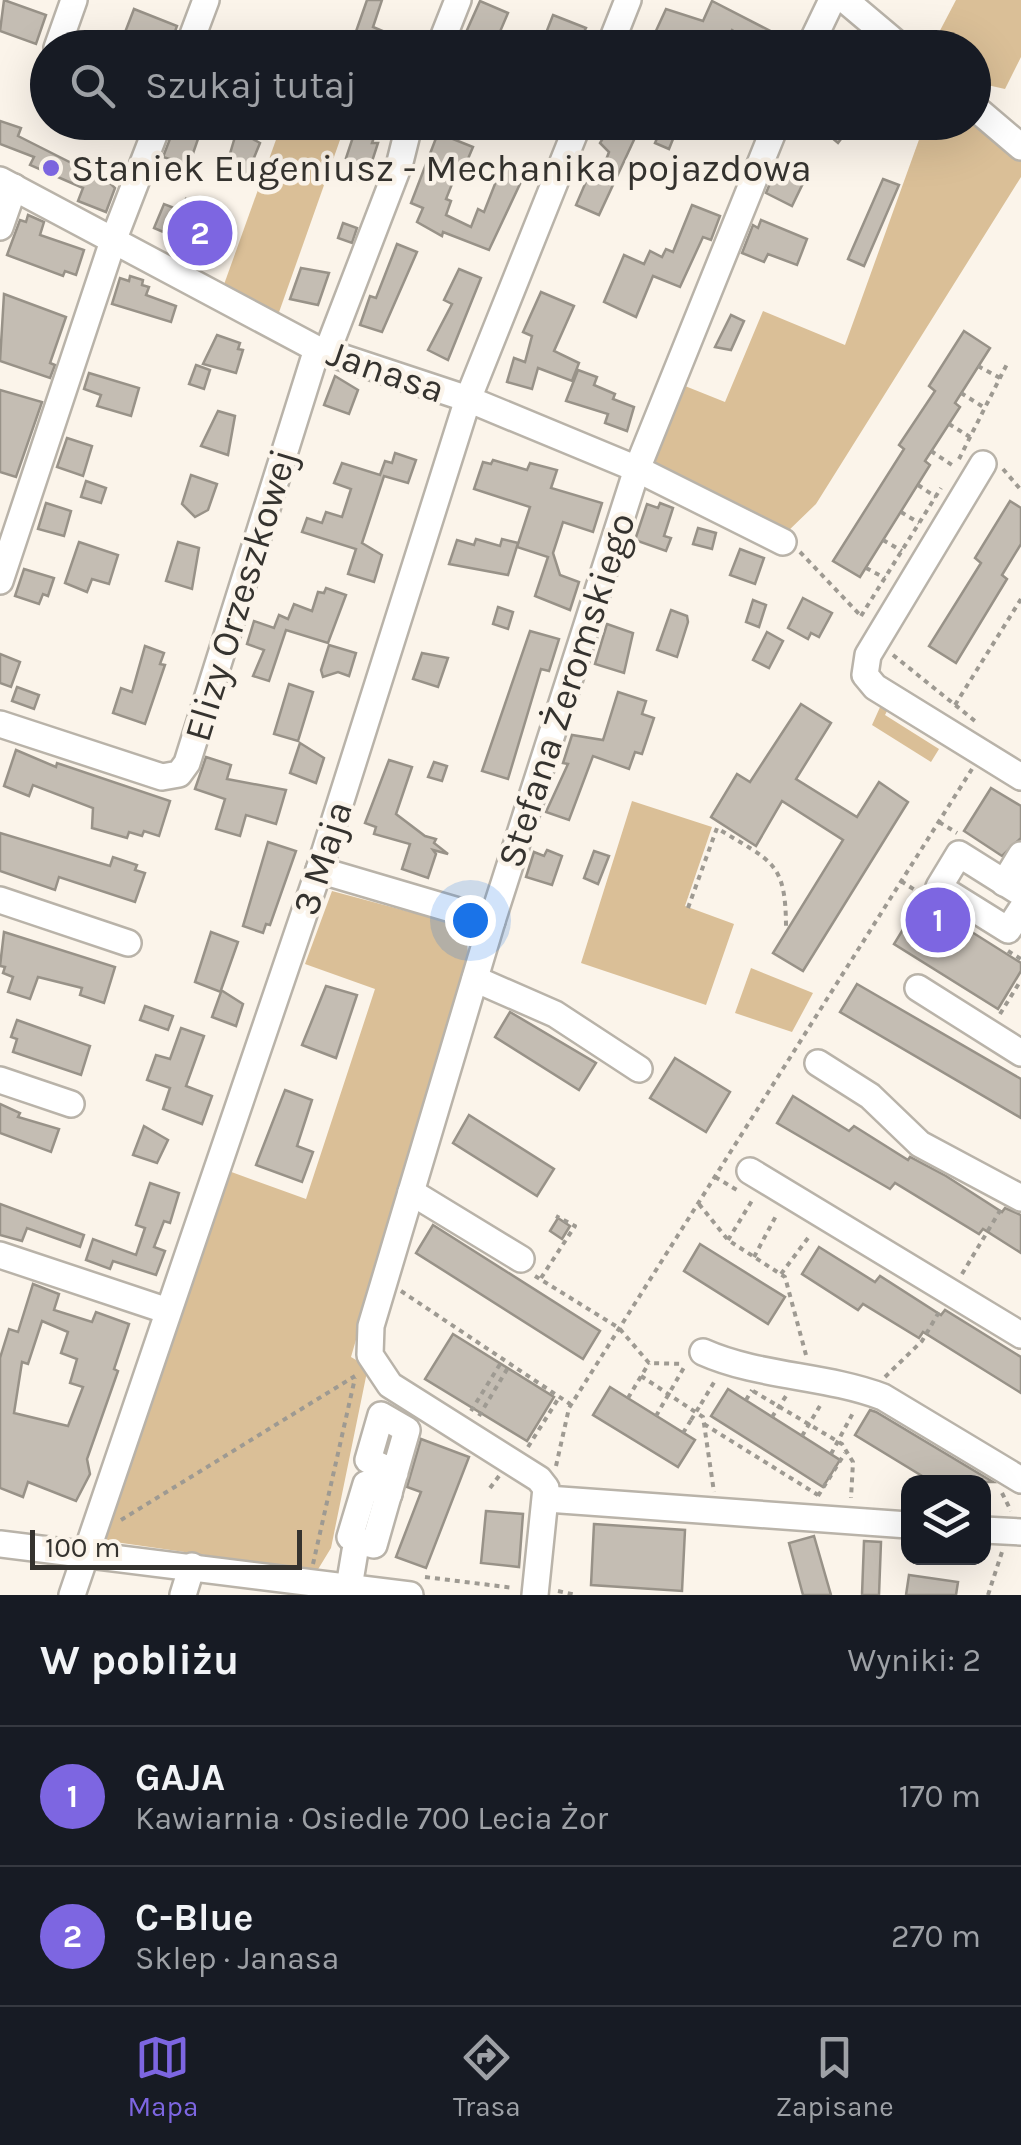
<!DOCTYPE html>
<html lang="pl">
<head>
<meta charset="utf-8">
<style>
	:root { --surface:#171b24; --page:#242831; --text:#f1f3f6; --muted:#9ea1a6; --line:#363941; --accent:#7d66e1 }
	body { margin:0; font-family:Karla,sans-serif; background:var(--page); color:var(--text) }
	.controls { position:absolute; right:30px; bottom:30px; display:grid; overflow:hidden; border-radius:20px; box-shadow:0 10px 40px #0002 }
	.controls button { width:90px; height:90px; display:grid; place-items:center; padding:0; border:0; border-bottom:2px solid var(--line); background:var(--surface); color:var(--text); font:50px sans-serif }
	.scale { position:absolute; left:30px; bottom:25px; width:272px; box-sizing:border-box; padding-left:10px; border:5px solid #35332f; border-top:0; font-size:28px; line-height:35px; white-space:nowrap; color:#35332f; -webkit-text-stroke:8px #fbf4ea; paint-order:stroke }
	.you { position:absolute; left:470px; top:920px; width:35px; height:35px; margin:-25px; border:8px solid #fff; border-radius:50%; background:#1a73e8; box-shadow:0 0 0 15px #1a73e833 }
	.badge { display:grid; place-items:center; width:65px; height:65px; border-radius:50%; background:var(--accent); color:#fff; font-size:32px; font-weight:700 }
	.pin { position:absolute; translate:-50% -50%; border:5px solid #fff; box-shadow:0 2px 10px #0006 }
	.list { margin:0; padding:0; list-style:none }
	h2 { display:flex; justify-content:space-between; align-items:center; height:130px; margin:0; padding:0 40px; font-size:42px }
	h2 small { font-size:32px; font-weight:400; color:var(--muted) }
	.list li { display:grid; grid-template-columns:65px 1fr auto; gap:30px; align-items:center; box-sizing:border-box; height:140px; padding:0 40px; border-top:2px solid var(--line) }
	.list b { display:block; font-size:38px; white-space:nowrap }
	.list p { margin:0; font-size:32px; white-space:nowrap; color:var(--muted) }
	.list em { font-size:32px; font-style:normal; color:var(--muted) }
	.icon { flex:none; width:55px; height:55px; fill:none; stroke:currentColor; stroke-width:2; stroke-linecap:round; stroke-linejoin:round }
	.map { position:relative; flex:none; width:1021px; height:1595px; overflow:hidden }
	.search { position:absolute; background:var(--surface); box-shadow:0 10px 40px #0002; left:30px; right:30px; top:30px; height:110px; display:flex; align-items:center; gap:25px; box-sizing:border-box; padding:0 35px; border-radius:55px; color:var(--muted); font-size:38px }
	.sheet { height:410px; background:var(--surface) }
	nav { display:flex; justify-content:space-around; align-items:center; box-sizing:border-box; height:140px; border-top:2px solid var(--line); background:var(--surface); font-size:28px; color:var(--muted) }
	nav a { display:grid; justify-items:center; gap:5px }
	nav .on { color:var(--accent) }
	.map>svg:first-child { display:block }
	.green { fill:#dabf97 }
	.building { fill:#c4bdb3; stroke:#989288; stroke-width:2.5; fill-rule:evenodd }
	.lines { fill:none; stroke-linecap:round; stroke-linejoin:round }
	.minor-casing { stroke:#b9b3a9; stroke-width:30 }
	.path { stroke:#9e9a92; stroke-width:4; stroke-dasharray:5 5; stroke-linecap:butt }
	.minor { stroke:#fff; stroke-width:25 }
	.path-bridge { stroke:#9e9a92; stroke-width:4; stroke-dasharray:5 5; stroke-linecap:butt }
	.poi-dot { fill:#7d66e1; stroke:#fbf4ea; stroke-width:4 }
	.labels { text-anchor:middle; stroke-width:9; stroke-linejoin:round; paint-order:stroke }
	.poi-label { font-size:38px; fill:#35332f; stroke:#fbf4ea; text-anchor:start }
	.street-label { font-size:38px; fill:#35332f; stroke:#fbf4ea }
</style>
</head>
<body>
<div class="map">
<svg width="1021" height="1595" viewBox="0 0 1021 1595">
	<rect width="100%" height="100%" fill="#fbf4ea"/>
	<g class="green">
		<polygon points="956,0 1021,0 1021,57 1005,89 974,82 974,48 918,44 934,42"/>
		<polygon points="974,122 1021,158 1021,177 816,504 785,534 645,464 680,384 725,402 763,311 845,345 925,123"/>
		<polygon points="282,123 346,123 277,318 222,290"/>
		<polygon points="881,705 890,705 885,715 939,749 931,762 872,725"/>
		<polygon points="632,801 712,827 685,906 734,924 706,1005 581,963"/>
		<polygon points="332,891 466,927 468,954 351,1357 368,1367 331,1548 317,1571 101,1540 226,1170 306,1199 375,989 305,964"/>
		<polygon points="751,968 813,993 792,1032 735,1013"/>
	</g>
	<g class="building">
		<polygon points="4,0 46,15 36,44 0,31"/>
		<polygon points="367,0 382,0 373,27 423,48 373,48 353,40"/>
		<polygon points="480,1 508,13 493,48 459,48"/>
		<polygon points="712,1 784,38 778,48 762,48 732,30 724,48 689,32 684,44 655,33 666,9 703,21"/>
		<polygon points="134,9 177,26 169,48 119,48"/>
		<polygon points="553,15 586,28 577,46 546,33"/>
		<polygon points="0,121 21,128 18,136 109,182 115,188 106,212 78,201 83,188 30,165 34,157 0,144"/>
		<polygon points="358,122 378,126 372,143 378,143 365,183 347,178 352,161 346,158"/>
		<polygon points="613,122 639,129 599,215 576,205 588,177 598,181 609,152 600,143"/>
		<polygon points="813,122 854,122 838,143"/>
		<polygon points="661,129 675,134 669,149 655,143"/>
		<polygon points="237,130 260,143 244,182 224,174"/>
		<polygon points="173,131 198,139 189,165 163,157"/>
		<polygon points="438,133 473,147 465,166 460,164 446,199 451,201 446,215 471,227 478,209 484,212 504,161 527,169 489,250 443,232 442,236 417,222 423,208 411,203"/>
		<polygon points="779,162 807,175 792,206 766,193"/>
		<polygon points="883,179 899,185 864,266 848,259"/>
		<polygon points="186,199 217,212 209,233 186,224 180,239 154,228 164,204 182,211"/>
		<polygon points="692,205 720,216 711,240 703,237 680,287 653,276 636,317 604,302 624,255 644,264 650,251 662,257 666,249 673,252"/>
		<polygon points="28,215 44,222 40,235 84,250 76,275 65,271 63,276 7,255 20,220 26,222"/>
		<polygon points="761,220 807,239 797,265 768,254 764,262 742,253 753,225 758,228"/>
		<polygon points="343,223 357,228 352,243 338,238"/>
		<polygon points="397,244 417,252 382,332 360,325 370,296 376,298"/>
		<polygon points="301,268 329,273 318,305 290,299"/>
		<polygon points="459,269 481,278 448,360 428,350 452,304 444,300"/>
		<polygon points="130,276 143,280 142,285 149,287 146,295 176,306 171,322 112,304 120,278 129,281"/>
		<polygon points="541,292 574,306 554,351 579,363 572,381 538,368 532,389 507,382 514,358 525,362 532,336 523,332"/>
		<polygon points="4,294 66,317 50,363 55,365 50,378 0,361"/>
		<polygon points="731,315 744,321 731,350 715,347"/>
		<polygon points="964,331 990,348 955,403 960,407 925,461 930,465 860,577 833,561 904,449 899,445 935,391 929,386"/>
		<polygon points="217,335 240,343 238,349 243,350 236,373 203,364"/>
		<polygon points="196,365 210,370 204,389 189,384"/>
		<polygon points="578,370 597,377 594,385 615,394 613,399 634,407 627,431 605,423 608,414 566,401"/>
		<polygon points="89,373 139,388 131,416 97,406 101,395 84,389"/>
		<polygon points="335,376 358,390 349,414 324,405"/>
		<polygon points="0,390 42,402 16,477 0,472"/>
		<polygon points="218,411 235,416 228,455 201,446"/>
		<polygon points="67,438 92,446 83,476 57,467"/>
		<polygon points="395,453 416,460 408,483 384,476 362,543 382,555 374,582 348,574 356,549 302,532 307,518 322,523 326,512 342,517 351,489 334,483 342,463 380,475 385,461 392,463"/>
		<polygon points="493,460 527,470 530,463 557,470 551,488 602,503 593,532 563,522 553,553 560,575 579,582 570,610 535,596 548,557 517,547 530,507 474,489 483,462 491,464"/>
		<polygon points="191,475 217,484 208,510 195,517 182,504"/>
		<polygon points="86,481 106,488 101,503 81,497"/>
		<polygon points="1010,501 1021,508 1021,544 1002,575 1007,579 956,663 929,646 981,563 975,558"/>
		<polygon points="46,503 71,511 64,536 38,529"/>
		<polygon points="660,503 673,508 664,536 671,538 666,551 635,540 647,504 658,508"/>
		<polygon points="698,528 716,533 712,549 693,544"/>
		<polygon points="476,539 500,546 502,539 518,543 508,575 449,564 457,540 474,545"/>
		<polygon points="79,542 118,555 109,584 92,579 87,592 65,583"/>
		<polygon points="178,542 199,548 192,589 166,581"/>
		<polygon points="740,549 764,558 755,584 730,575"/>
		<polygon points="24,569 54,578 48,596 43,594 39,604 15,596"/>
		<polygon points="326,588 346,595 328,643 286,630 269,681 253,676 264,650 247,644 254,621 274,628 279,615 288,619 294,604 312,611 318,592 324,593"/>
		<polygon points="803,598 832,613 819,637 811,633 808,639 788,628"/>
		<polygon points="753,600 766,605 759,627 746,622"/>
		<polygon points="498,607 513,612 508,629 493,624"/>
		<polygon points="671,610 687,616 688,622 677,657 657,650"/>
		<polygon points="607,624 633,633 624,673 595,664"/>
		<polygon points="530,631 559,639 549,671 541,669 508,779 482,771"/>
		<polygon points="767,632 783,641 769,668 753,660"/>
		<polygon points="329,645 356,653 349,676 338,672 323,677 321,670"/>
		<polygon points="145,646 164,653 160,664 165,665 145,724 113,713 121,688 132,692"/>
		<polygon points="422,653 448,658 438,687 413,679"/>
		<polygon points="0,654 20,662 11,687 0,683"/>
		<polygon points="289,684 313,692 298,741 274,734"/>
		<polygon points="17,687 39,695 34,709 12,701"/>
		<polygon points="618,692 646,701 642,714 654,718 642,754 635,752 629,769 593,756 569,820 546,812 568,764 563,763 572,735 603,740"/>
		<polygon points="801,704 831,723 796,779 857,817 879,782 908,802 803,971 773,953 843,840 782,801 756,846 711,817 737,774 750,782"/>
		<polygon points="300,743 324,758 316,783 290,773"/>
		<polygon points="16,750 56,767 57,763 170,801 159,836 144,831 142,836 129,832 127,838 92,828 93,808 33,785 29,796 4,786"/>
		<polygon points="206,757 231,765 227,779 286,790 276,824 246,815 240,836 216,829 225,799 195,789"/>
		<polygon points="389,760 412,767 396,814 425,836 436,839 434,843 448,854 433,850 436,854 428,878 402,869 410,844 374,834 376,827 365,823"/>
		<polygon points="434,762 447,766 442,781 428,777"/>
		<polygon points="991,788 1021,806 1021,838 1002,856 964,831"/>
		<polygon points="0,833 110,866 113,857 137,865 135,870 145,873 135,902 59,877 55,890 0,871"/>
		<polygon points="268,842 296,851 270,925 266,924 263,933 243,926"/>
		<polygon points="547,850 562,856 552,885 526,877 534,852 544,856"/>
		<polygon points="594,851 609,856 598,884 584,878"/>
		<polygon points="921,900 1021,963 1021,971 998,1009 894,944"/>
		<polygon points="4,932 115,967 104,1003 80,995 82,988 38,977 30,999 8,992 13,977 3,973 5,967 0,966"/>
		<polygon points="211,932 238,942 221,990 243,1004 236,1026 212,1017 221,992 195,982"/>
		<polygon points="857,984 1021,1079 1021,1118 840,1012"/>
		<polygon points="326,986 357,995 336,1058 302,1045"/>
		<polygon points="145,1006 173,1016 168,1030 140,1020"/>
		<polygon points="510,1012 596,1063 579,1090 495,1037"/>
		<polygon points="17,1020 90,1046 81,1075 13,1052 17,1039 11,1037"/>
		<polygon points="181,1028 204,1036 186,1086 212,1096 202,1124 163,1109 170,1088 147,1080 156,1055 170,1059"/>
		<polygon points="675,1058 730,1092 706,1132 650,1098"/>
		<polygon points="285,1090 312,1100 297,1146 313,1152 302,1182 256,1165"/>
		<polygon points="793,1096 849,1131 854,1126 908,1160 910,1157 946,1176 1002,1212 1005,1208 1021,1215 1021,1253 983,1229 979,1234 895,1183 890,1189 777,1123"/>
		<polygon points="0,1104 20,1113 18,1117 59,1129 51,1152 0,1133"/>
		<polygon points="469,1115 554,1169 537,1196 453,1143"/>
		<polygon points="144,1126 168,1140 157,1163 133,1155"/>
		<polygon points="150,1183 179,1193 170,1223 164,1221 154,1247 165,1251 156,1275 113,1261 110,1269 86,1260 93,1239 136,1255 145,1228 136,1225"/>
		<polygon points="0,1204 84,1235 80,1247 27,1228 22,1241 0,1235"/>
		<polygon points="558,1218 570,1226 562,1239 550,1231"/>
		<polygon points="433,1225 600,1331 583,1359 416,1253"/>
		<polygon points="700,1244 785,1297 768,1324 684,1271"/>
		<polygon points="819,1247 875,1282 880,1276 941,1315 945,1310 1021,1357 1021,1393 923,1332 919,1338 863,1304 858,1310 802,1274"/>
		<path d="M33,1284L59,1294L54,1310L92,1322L96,1312L129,1324L114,1369L118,1371L87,1459L90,1474L76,1501L28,1482L23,1497L0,1488V1358L9,1329L18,1332ZM42,1321L68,1332L61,1353L77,1359L70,1383L83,1387L68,1426L14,1413L22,1362L28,1364Z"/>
		<polygon points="453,1334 554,1397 527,1441 425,1379"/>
		<polygon points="610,1387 695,1440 678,1467 593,1415"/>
		<polygon points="728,1389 840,1460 823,1487 711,1416"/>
		<polygon points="870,1410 876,1412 993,1482 932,1482 855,1435"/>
		<polygon points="421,1439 469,1457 426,1568 396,1557 421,1492 407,1487"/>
		<polygon points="486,1511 523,1514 519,1567 481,1563"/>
		<polygon points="594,1524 685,1530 682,1591 591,1585"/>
		<polygon points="814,1536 831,1595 803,1595 789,1543"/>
		<polygon points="864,1541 881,1542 879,1595 862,1595"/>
		<polygon points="909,1575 958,1582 956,1595 906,1595"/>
	</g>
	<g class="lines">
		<g class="minor-casing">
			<g id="minor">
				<polyline points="845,0 902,48"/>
				<polyline points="57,48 74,0"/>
				<polyline points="188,48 206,0"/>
				<polyline points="439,48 458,0"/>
				<polyline points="609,48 628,0"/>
				<polyline points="809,48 832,0"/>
				<polyline points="974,107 1021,147"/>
				<polyline points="0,180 317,349 468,399 637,469 783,542"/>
				<polyline points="0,227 14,187"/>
				<polyline points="327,352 400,162 410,122"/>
				<polyline points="983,464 868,655 865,675 875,687 1021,777"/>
				<polyline points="0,581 113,241 159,122"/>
				<polyline points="0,724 162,777 179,774 187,763 317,349"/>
				<polyline points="319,870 492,921"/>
				<polyline points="1004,883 1021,855"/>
				<polyline points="1021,893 959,854 939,887 1008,930 1021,910"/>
				<polyline points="0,900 128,943"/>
				<polyline points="475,979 555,1014 639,1069"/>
				<polyline points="918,988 1021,1053"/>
				<polyline points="818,1063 870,1096 920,1144 1021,1198"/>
				<polyline points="0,1080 71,1104"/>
				<polyline points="750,1171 1021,1335"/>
				<polyline points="411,1192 521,1259"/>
				<polyline points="0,1255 168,1311"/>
				<path d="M703,1352C759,1377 825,1375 883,1397L1021,1480"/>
				<polyline points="547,1499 908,1525"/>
				<polyline points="984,1530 1021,1532"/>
				<polyline points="362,1542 350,1537 366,1484 389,1494"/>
				<polyline points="0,1544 410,1595"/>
				<polyline points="349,1587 355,1551 362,1542 374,1545 407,1430 381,1415 368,1460 395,1473"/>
				<polyline points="72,1595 319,870 468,399 579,122"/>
				<polyline points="183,1595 192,1566"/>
				<polyline points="535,1595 546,1488 539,1479 390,1385 370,1355 371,1326 492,921 637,469 777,122"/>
			</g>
		</g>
		<g class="path">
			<polyline points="978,366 1000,378"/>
			<polyline points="961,393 985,408"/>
			<polyline points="949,424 970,437"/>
			<polyline points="931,451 955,467"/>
			<polyline points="959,459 1008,362"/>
			<polyline points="1003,469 1021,490"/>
			<polyline points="918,485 936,497"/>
			<polyline points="901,512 919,523"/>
			<polyline points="883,540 902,551"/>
			<polyline points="800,552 862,617"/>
			<polyline points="866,568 885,578"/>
			<polyline points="861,616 941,488"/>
			<polyline points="893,655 975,721"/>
			<polyline points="955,705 1021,599"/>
			<polyline points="939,822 957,833"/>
			<polyline points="901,881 921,894"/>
			<path d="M688,908L717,828C771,862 786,860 786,928"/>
			<polyline points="1008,951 1021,959"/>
			<polyline points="1000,1014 1021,980"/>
			<polyline points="715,1177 737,1190"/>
			<polyline points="699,1204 728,1240 785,1277 806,1355"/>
			<polyline points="728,1240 753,1199"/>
			<polyline points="754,1257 777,1214"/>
			<polyline points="781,1274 811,1234"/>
			<polyline points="962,1274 1001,1209"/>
			<polyline points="535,1276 619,1328 649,1363 684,1364"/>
			<polyline points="541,1278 575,1226 556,1216"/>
			<polyline points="401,1291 570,1404"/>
			<polyline points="641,1376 703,1417 714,1492"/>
			<polyline points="885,1377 922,1341 939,1312"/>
			<polyline points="753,1391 842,1444 853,1462 851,1498"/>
			<polyline points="628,1398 649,1363"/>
			<polyline points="746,1400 752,1390"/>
			<polyline points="701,1404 716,1379"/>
			<polyline points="471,1411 502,1361"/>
			<polyline points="479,1416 509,1366"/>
			<polyline points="656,1416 686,1364"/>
			<polyline points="772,1417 786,1396"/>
			<polyline points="704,1424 818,1495"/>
			<polyline points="683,1433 691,1420"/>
			<polyline points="802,1436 821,1404"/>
			<polyline points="528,1447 560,1396"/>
			<polyline points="831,1454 854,1411"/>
			<polyline points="556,1466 569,1408 972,769"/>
			<polyline points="490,1488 499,1476"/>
			<polyline points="1002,1493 1011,1511"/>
			<polyline points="818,1496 845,1453"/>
			<polyline points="121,1520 355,1376"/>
			<polyline points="313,1564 355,1378"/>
			<polyline points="425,1577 514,1588"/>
			<polyline points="558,1591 576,1595"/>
			<polyline points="988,1595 1002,1552"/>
		</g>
		<use href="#minor" class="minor"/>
		<polyline class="path-bridge" points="691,1420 701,1404"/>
	</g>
	<circle class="poi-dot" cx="51" cy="168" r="10"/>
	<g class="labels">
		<g class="poi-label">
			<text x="71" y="181">Staniek Eugeniusz - Mechanika pojazdowa</text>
		</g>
		<g class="street-label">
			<text transform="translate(386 371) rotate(19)" y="13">Janasa</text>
			<text transform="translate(240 595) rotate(-73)" y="13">Elizy Orzeszkowej</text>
			<text transform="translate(566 690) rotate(-72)" y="13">Stefana Żeromskiego</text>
			<text transform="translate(322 858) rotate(-72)" y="13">3 Maja</text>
		</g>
	</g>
</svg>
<div class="controls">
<button><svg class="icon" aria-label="layers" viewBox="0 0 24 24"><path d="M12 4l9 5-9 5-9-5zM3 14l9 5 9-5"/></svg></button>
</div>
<div class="scale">100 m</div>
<div class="you"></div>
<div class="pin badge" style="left:938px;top:920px">1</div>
<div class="pin badge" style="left:200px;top:233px">2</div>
<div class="search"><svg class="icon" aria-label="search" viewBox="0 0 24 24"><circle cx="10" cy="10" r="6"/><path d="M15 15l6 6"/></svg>Szukaj tutaj</div>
</div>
<section class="sheet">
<h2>W pobliżu<small>Wyniki: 2</small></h2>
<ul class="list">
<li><span class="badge">1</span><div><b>GAJA</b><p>Kawiarnia · Osiedle 700 Lecia Żor</p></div><em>170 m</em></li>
<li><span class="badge">2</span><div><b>C-Blue</b><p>Sklep · Janasa</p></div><em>270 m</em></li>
</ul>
</section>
<nav>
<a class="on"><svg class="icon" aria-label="map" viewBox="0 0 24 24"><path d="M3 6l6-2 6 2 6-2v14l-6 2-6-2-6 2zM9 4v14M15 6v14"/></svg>Mapa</a>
<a><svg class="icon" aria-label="directions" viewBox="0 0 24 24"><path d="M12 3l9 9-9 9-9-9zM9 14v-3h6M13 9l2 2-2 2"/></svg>Trasa</a>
<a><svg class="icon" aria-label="saved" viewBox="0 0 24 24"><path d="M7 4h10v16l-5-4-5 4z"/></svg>Zapisane</a>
</nav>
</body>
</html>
